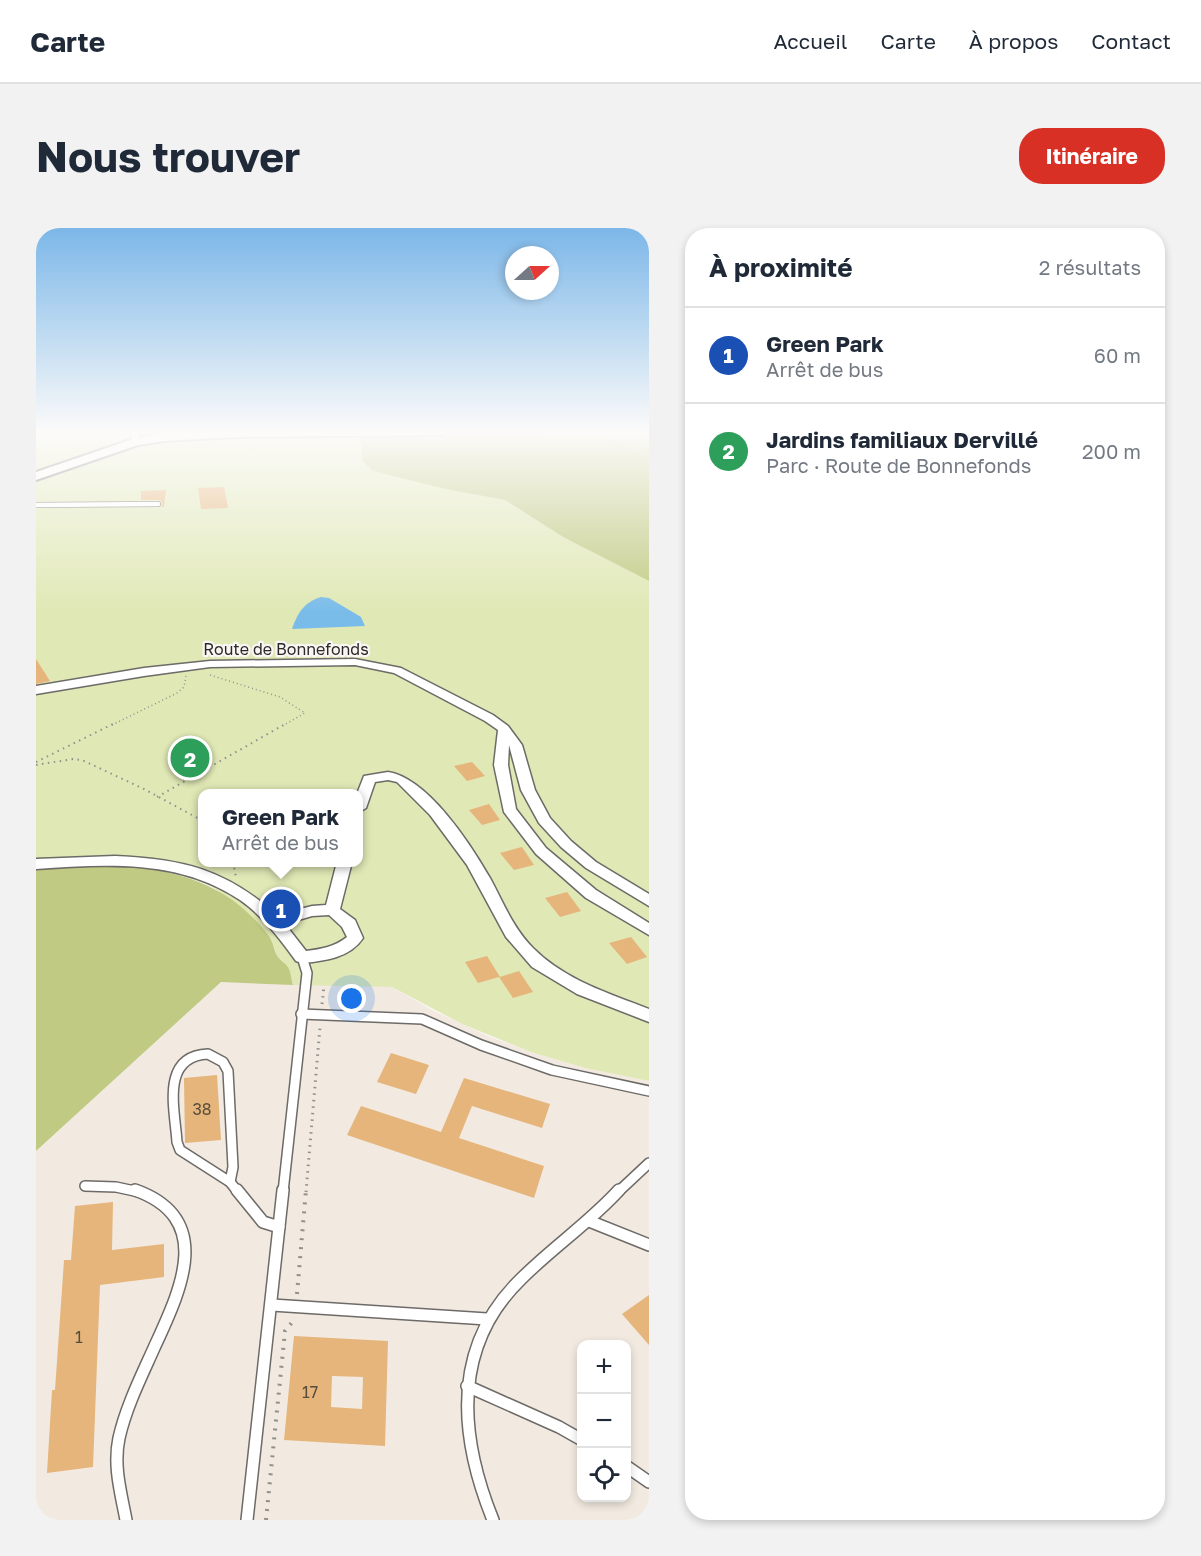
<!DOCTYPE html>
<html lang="fr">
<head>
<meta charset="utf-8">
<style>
	:root { --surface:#fff; --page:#f2f2f3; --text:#1f2937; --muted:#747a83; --line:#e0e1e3; --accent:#d93025 }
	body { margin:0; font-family:"Golos Text",sans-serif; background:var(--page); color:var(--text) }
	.controls { position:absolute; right:18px; bottom:18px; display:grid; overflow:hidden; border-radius:12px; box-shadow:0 3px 9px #0003 }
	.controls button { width:54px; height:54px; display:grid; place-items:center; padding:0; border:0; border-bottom:2px solid var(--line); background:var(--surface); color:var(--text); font:30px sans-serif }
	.compass { position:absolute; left:469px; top:18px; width:54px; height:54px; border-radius:50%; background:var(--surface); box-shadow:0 3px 9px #0003; rotate:69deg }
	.you { position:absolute; left:316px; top:771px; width:21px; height:21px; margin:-15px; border:4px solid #fff; border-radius:50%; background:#1a73e8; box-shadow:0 0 0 9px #1a73e833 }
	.badge { display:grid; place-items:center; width:39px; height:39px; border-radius:50%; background:var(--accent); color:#fff; font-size:20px; font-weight:700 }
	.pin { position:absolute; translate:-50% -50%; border:3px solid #fff; box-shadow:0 2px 6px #0006 }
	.popup { position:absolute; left:162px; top:561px; width:165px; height:78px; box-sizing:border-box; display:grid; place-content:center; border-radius:12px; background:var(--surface); filter:drop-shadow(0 2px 4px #0005); font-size:20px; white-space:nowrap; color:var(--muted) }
	.popup b { font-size:22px; color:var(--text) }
	.popup::after { content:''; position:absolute; left:50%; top:100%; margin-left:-12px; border:12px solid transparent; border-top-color:var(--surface) }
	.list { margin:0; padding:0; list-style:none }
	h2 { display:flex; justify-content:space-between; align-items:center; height:78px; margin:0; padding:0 24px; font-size:26px }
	h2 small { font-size:20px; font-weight:400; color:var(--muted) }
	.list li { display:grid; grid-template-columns:39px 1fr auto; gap:18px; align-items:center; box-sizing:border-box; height:96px; padding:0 24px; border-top:2px solid var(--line) }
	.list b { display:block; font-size:22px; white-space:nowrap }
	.list p { margin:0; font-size:20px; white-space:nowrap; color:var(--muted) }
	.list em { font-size:20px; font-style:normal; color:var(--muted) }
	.icon { flex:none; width:33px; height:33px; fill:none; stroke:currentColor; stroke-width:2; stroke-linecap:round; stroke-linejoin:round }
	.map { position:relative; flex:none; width:613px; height:1292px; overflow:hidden; border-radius:24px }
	header { display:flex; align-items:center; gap:36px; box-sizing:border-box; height:84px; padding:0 30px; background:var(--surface); border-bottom:2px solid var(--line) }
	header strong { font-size:28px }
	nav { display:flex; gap:33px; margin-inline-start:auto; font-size:21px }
	.intro { display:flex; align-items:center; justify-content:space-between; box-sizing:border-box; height:144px; padding:0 36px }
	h1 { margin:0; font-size:42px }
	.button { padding:15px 27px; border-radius:24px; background:var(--accent); color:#fff; font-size:21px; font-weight:700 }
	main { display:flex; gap:36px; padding:0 36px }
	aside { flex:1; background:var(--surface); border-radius:24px; box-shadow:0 3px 9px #0003 }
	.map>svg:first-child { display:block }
	.built { fill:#f2eae0; fill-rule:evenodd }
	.green { fill:#e0e8b5; fill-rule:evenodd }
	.forest { fill:#c0ca82 }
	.water { fill:#7abce9 }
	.building { fill:#e5b57b; fill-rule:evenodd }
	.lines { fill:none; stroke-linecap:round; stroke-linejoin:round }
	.lane-far2-casing { stroke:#6d6a67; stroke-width:6 }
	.lane-far1-casing { stroke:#6d6a67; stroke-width:12 }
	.lane-casing { stroke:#6d6a67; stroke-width:14 }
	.street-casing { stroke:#6d6a67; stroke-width:3 }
	.secondary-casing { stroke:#6d6a67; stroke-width:4 }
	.path-far3 { stroke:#92908d; stroke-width:1.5; stroke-dasharray:1 3; stroke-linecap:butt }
	.path-far2 { stroke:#92908d; stroke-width:2; stroke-dasharray:1.5 4.5; stroke-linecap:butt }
	.path-far1 { stroke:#92908d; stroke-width:3; stroke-dasharray:1.5 5; stroke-linecap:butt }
	.path { stroke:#92908d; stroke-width:4; stroke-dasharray:2 7; stroke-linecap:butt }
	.lane-far2 { stroke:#fff; stroke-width:4.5 }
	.lane-far1 { stroke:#fff; stroke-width:9 }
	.lane { stroke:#fff; stroke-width:11 }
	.street { fill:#fff; fill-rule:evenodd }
	.secondary { fill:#fff; fill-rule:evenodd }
	.labels { text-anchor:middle; stroke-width:4.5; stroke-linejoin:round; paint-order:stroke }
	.street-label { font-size:16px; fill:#2a2927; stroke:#f9f6f3 }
	.near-number-label { font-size:16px; fill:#594c3c }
</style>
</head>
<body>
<header>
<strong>Carte</strong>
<nav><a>Accueil</a><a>Carte</a><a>À propos</a><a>Contact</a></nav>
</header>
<div class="intro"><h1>Nous trouver</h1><a class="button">Itinéraire</a></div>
<main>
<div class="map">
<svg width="613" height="1292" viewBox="0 0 613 1292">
	<rect width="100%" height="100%" fill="#f9f6f3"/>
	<path class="built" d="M185,753L356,759L398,783L452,808L495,824L549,840L613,853V1292H0V923ZM546,1116H590V1270H546Z"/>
	<g class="green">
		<path d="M0,203H317L326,219V232L414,262L469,272L527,309L613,353V853L549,840L495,824L426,796L356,759L257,757L252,739L242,729L234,710L200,676L175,658L144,646L20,639L0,641ZM167,566H323V634H167Z"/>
		<polygon points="467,203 613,203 613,211 478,204"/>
	</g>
	<g class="forest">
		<polygon points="317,203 467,203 613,211 613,353 527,309 469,272 414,262 337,243 326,232 326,219"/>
		<path d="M71,637C136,640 191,653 233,708C237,714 238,723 242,729C245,733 249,735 252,739C255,744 255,751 257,757L185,754L0,923V641Z"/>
	</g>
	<path class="water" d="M285,369L293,370L325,389L329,398L256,401C261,386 268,374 285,369Z"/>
	<g class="building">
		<polygon points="188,259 192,280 165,281 162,260"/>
		<polygon points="130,262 128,279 125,279 126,275 124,272 105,272 105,263"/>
		<polygon points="0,431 14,453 0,456"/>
		<polygon points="436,534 449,548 431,553 418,538"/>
		<polygon points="453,576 464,592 446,597 433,582"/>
		<polygon points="486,619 498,637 478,642 464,625"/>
		<polygon points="531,664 545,683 524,689 509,670"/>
		<polygon points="595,709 611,729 591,736 573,715"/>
		<polygon points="451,728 464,749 483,743 497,764 477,770 463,749 442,755 429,734"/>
		<polygon points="355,825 393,837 380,866 341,854"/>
		<polygon points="181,847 185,912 149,915 148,850"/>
		<polygon points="428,850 514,876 506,900 436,878 423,910 508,938 498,970 311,907 325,878 405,904"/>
		<polygon points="77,974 76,1022 128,1016 128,1049 64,1057 57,1239 11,1245 16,1162 19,1162 28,1032 35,1032 39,978"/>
		<polygon points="613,1067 613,1117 586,1086"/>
		<path d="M258,1108L352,1113L349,1218L248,1212ZM296,1148L327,1149L326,1181L295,1179Z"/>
	</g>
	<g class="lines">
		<g class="lane-far2-casing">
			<polyline id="lane-far2" points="0,277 122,276"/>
		</g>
		<g class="lane-far1-casing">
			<g id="lane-far1">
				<polyline points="265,786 386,791 445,817 516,842 613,863"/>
				<path d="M172,826L187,834L192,843L197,939L194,954L144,922L141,914C139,882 124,828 172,826Z"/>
				<polyline points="194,954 202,964"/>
				<polyline points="49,958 80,959 103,964"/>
				<polyline points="247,964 271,745 266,729"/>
				<polyline points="582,964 613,935"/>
			</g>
		</g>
		<g class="lane-casing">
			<g id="lane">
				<polyline points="201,962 227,994 243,999"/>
				<polyline points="553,993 613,1017"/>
				<polyline points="236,1077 451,1091"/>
				<polyline points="431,1158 523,1199 546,1212"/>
				<polyline points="590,1238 613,1254"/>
				<path d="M90,1292C85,1265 77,1238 83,1210C90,1179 105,1149 118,1120C143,1065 181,991 99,962"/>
				<polyline points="211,1292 247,962"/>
				<path d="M457,1292C423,1208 415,1119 485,1051C517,1019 553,995 583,962"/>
			</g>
		</g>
		<g class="street-casing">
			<g id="street">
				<polygon points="95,203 103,203 103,216 96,214"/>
				<polygon points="319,431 365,440 457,487 472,498 486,517 499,562 514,590 535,613 560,634 613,666 613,678 550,640 525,619 503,595 485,562 473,517 472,537 480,581 510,620 560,662 613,695 613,707 550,670 500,626 468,584 458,537 462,502 449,493 358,445 319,437 174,439 108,448 0,466 0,458 108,440 174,433"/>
				<path d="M352,544C392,550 435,617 454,650C467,674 477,700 497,720C529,752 572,765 613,781V794L541,766L496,739L470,709L431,637L394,587L361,554L352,552L339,554L330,580L323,584V566H321L328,548Z"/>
				<path d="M79,628C147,631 189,641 241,687L276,678L290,677L301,634H316L304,681L319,692L327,710C314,730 288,733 266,735L260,733C244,711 227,688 204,672C143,631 71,636 0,641V631ZM293,687L306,699L311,709C298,719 286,721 270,723L249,696L276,688Z"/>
			</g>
		</g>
		<g class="secondary-casing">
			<polygon id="secondary" points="174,203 412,203 406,207 199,209 128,213 102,217 0,252 0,244 100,210 128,205"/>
		</g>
		<g class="path-far3">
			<polyline points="553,203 613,234"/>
			<polyline points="418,204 443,203"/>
			<polyline points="174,447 244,469 269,485 248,497"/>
			<polyline points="76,497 141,465 148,459 150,448"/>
		</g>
		<g class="path-far2">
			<polyline points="0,534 79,495"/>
			<polyline points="0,537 37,531 46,532 108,561 167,593"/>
			<polyline points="121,569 251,495"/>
			<polyline points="197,634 200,649"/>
		</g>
		<g class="path-far1">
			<polyline points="286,776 288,758"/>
			<polyline points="270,964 284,799"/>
		</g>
		<g class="path">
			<polyline points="261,1066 270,962"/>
			<polyline points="230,1292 249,1103 258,1092"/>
		</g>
		<use href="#lane-far2" class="lane-far2"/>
		<use href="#lane-far1" class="lane-far1"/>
		<use href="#lane" class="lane"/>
		<use href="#street" class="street"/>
		<use href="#secondary" class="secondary"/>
	</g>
	<linearGradient id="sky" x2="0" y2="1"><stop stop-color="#7cb7e8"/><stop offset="0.53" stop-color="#fcfbfa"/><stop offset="1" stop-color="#fcfbfa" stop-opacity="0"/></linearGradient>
	<rect width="613" height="384" fill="url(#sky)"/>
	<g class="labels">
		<g class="street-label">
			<text x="250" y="427">Route de Bonnefonds</text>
		</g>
		<g class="near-number-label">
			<text x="166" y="887">38</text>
			<text x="43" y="1115">1</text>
			<text x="274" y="1170">17</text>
		</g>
	</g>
</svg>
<div class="controls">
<button>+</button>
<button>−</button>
<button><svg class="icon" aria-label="locate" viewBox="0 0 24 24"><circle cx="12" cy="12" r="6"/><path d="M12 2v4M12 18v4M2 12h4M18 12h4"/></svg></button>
</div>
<svg class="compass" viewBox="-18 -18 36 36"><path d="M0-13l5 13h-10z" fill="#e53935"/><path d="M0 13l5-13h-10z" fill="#747a83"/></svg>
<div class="you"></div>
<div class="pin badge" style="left:245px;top:681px;background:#1a4fb4">1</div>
<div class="popup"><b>Green Park</b>Arrêt de bus</div>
<div class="pin badge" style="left:154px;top:530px;background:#2e9e5b">2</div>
</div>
<aside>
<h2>À proximité<small>2 résultats</small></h2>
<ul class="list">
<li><span class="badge" style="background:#1a4fb4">1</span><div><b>Green Park</b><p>Arrêt de bus</p></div><em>60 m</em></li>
<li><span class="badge" style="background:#2e9e5b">2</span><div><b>Jardins familiaux Dervillé</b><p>Parc · Route de Bonnefonds</p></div><em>200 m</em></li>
</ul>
</aside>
</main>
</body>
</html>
